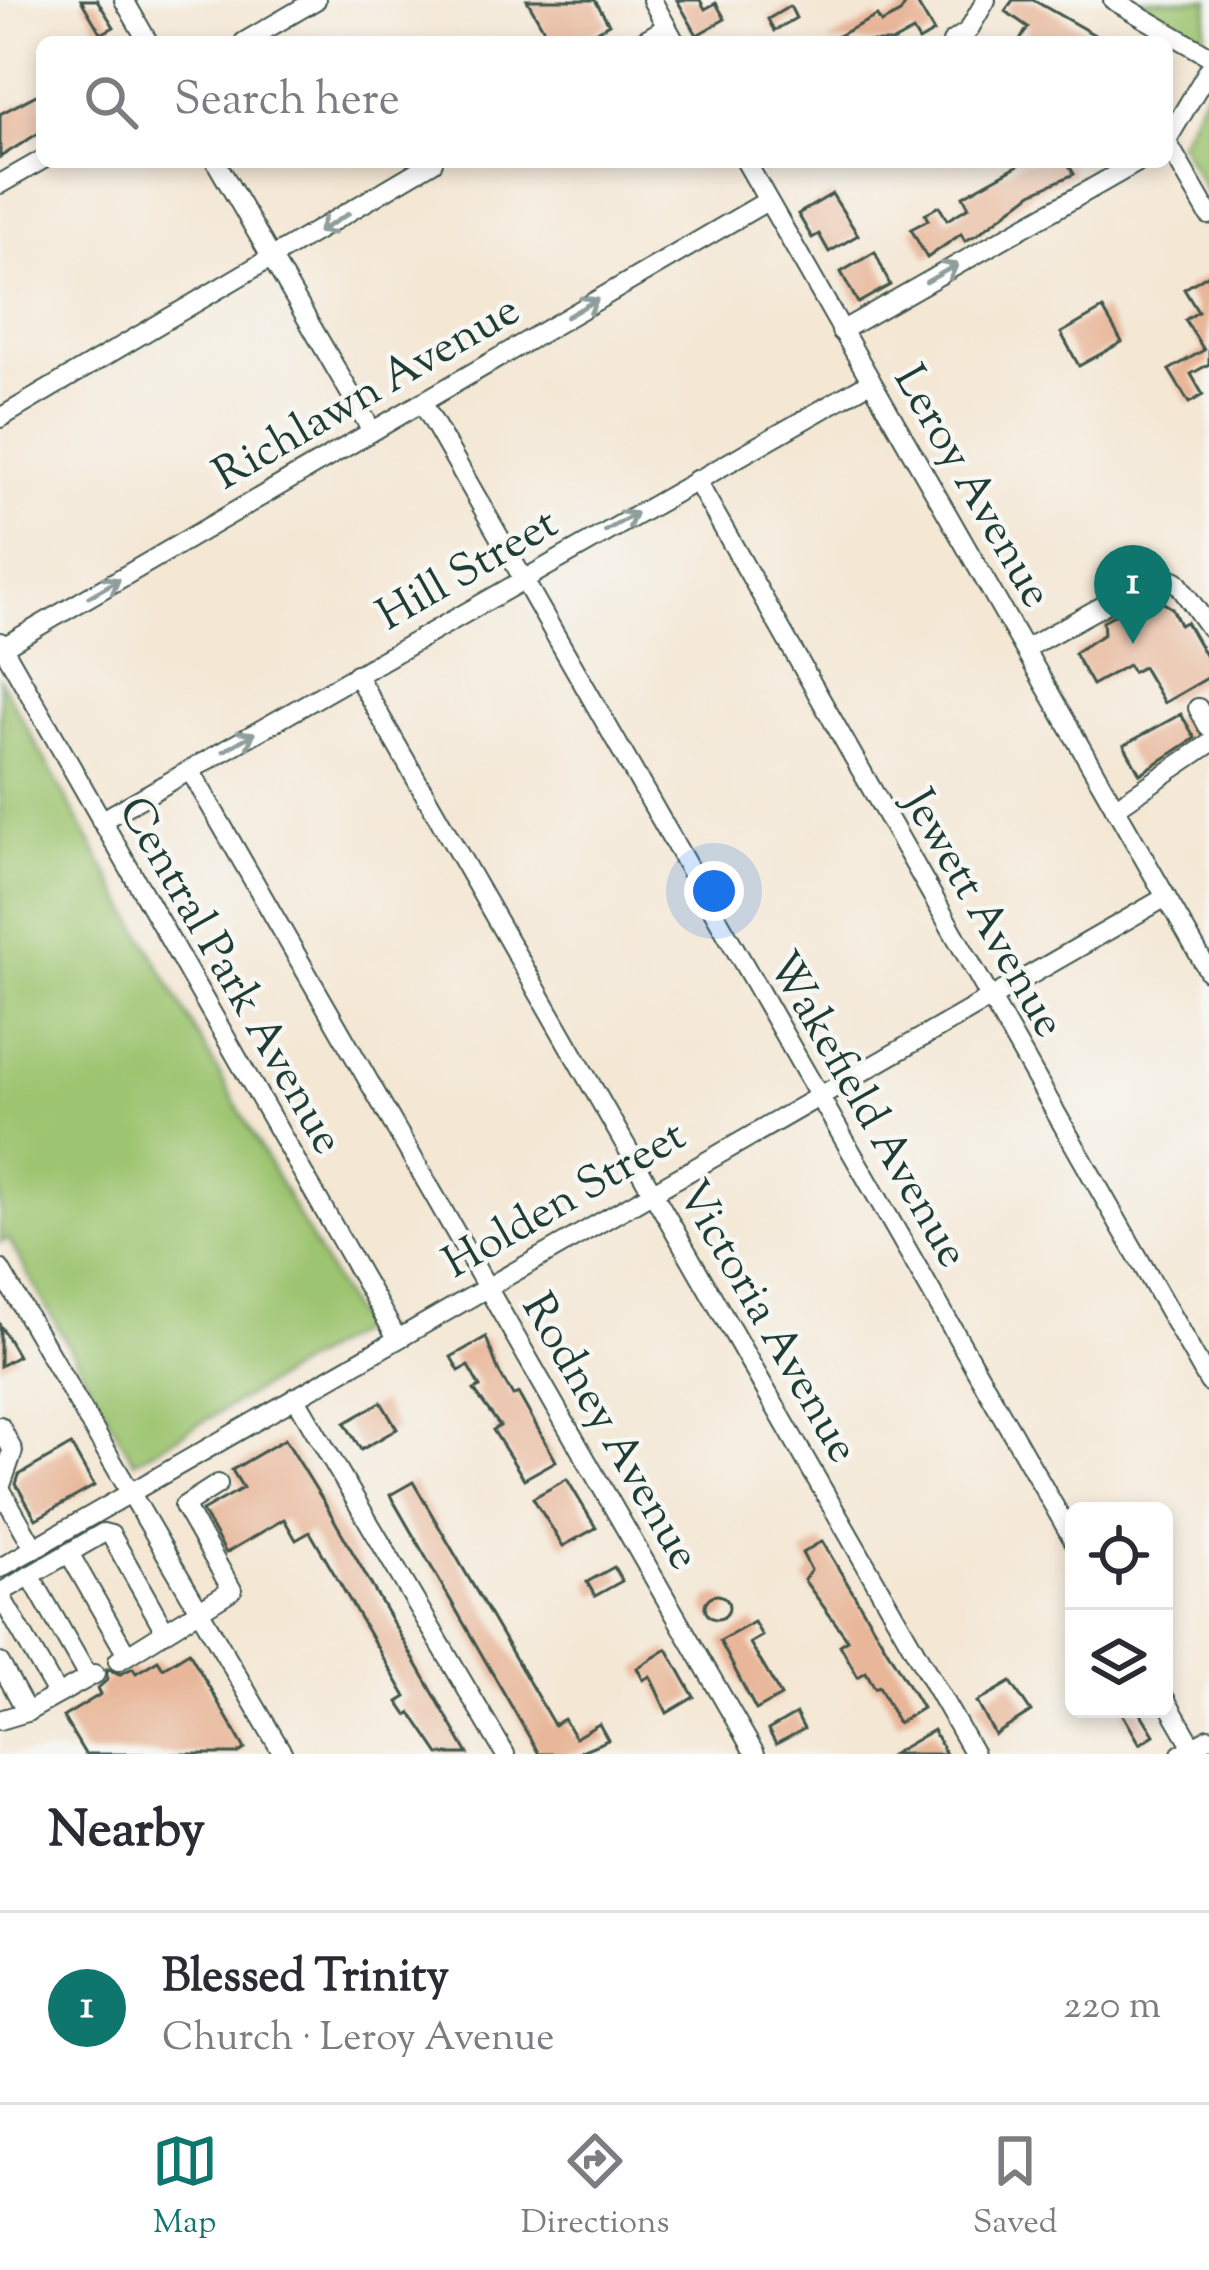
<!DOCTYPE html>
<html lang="en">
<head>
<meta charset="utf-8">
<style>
	:root { --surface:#fff; --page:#f2f2f3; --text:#2b2b33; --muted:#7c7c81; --line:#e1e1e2; --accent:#0f766e }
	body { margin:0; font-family:"Sorts Mill Goudy",serif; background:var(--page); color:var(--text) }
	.controls { position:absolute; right:36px; bottom:36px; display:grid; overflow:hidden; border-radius:18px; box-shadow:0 6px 18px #0003 }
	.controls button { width:108px; height:108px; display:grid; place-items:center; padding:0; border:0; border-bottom:3px solid var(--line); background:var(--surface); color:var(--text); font:60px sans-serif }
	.you { position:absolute; left:714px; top:891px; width:42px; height:42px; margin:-30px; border:9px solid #fff; border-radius:50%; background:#1a73e8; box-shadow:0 0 0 18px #1a73e833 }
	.badge { display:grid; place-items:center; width:78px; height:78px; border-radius:50%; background:var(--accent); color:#fff; font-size:39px; font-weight:700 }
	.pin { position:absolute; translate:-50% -99px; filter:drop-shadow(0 3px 6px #0008) }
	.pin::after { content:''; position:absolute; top:63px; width:42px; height:36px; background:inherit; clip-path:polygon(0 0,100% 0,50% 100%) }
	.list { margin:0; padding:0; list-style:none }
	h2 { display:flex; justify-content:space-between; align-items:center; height:156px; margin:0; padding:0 48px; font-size:51px }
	h2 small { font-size:39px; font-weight:400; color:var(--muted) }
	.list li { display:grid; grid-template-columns:78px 1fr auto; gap:36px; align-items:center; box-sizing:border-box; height:192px; padding:0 48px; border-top:3px solid var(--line) }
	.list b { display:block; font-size:45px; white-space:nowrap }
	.list p { margin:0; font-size:39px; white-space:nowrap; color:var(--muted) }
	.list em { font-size:39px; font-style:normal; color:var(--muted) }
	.icon { flex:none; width:66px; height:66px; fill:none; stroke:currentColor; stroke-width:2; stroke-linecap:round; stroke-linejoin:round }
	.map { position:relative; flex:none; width:1209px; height:1754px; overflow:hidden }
	.search { position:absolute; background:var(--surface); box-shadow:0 6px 18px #0003; left:36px; right:36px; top:36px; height:132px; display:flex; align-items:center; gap:30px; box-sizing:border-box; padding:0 42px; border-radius:18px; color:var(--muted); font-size:45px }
	.sheet { height:348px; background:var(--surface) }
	nav { display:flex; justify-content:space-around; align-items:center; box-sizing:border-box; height:168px; border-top:3px solid var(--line); background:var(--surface); font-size:33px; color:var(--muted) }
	nav a { display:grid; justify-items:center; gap:6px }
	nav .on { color:var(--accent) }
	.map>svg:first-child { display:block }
	.green { fill:#9dc46f; stroke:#5e8052; stroke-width:3 }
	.building { fill:#e8b698 }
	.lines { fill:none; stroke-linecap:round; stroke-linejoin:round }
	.minor-casing { stroke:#3f564c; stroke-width:22 }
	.minor { stroke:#fff; stroke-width:18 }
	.oneway { stroke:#8f9e9a }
	.labels { text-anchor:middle; stroke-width:9; stroke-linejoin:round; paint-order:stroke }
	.street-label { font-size:45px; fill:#1f3d34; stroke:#f6f6f2 }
</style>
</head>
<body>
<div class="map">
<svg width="1209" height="1754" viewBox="0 0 1209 1754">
	<rect width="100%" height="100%" fill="#f6f6f2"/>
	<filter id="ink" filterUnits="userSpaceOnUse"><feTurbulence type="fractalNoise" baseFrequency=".00833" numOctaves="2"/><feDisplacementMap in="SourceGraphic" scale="24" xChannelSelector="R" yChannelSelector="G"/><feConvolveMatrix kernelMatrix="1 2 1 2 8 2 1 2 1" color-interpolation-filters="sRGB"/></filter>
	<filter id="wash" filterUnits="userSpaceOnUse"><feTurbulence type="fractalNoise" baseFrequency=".004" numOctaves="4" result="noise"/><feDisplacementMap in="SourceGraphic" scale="48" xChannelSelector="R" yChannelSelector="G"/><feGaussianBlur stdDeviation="2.7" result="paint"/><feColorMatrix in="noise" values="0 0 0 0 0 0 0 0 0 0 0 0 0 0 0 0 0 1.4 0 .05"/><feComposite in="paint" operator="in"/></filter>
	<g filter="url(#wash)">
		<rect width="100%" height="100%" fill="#f4e7d4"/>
		<g class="green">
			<polygon points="1138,0 1209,0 1204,38"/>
			<polygon points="1209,85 1209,197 1179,142"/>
			<polygon points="0,679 361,1329 134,1462 8,1239 0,1242"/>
		</g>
		<g id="blocks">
			<g class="building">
				<polygon points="81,0 97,0 114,27 101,34"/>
				<polygon points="527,0 595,0 609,24 578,42 551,42"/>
				<polygon points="677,0 700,0 705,9 716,3 725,19 697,35"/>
				<polygon points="908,0 915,0 934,32 919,41 913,31 893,42 826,42 877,16 881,23 900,13"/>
				<polygon points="1013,0 1033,0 1107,42 1019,42 1028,27 1005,11"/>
				<polygon points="790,6 796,18 774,31 768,19"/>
				<polygon points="42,92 42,131 0,157 0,114"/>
				<polygon points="1024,162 1067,162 1074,174 1032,193 978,234 965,241 961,234 927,258 911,229 928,220 925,214 939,206 947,220 969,207 963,196"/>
				<polygon points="832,194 858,235 829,252 819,234 812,238 798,214"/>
				<polygon points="875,252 890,285 858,303 841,272"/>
				<polygon points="1209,274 1209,364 1191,374 1203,395 1189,403 1169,370 1204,350 1185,320 1198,312 1184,289"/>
				<polygon points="1103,309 1122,342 1079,366 1061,333"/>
				<polygon points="1150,595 1172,608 1180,625 1186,622 1209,662 1209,677 1164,703 1143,667 1133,672 1128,665 1092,685 1074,653 1104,634 1103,621"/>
				<polygon points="1181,714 1195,738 1140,774 1124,745"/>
				<polygon points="0,1325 18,1356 0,1366"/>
				<polygon points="486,1337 499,1372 513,1396 518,1393 556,1461 524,1479 493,1430 500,1426 474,1390 480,1387 468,1366 459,1371 451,1357"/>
				<polygon points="381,1402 397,1429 361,1450 345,1423"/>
				<polygon points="285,1439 324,1502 468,1754 439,1754 411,1713 407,1715 398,1702 406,1697 310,1532 296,1540 284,1519 226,1553 202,1511 243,1488 232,1470"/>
				<polygon points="71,1445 94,1486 36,1519 16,1484 19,1475"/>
				<polygon points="567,1479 596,1528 563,1546 533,1498"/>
				<polygon points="413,1482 554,1725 564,1719 575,1738 599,1724 608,1740 574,1754 539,1754 390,1495"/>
				<polygon points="822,1541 922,1708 898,1723 879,1686 875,1688 866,1672 858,1677 840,1645 848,1640 804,1580 811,1570 802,1553"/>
				<polygon points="614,1567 622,1581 595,1596 587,1582"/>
				<circle cx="717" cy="1607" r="12"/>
				<polygon points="754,1622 762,1636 750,1643 781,1696 756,1710 720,1641"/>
				<polygon points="667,1649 694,1697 667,1713 650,1676 643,1680 637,1668"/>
				<polygon points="189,1652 245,1749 237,1754 85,1754 63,1717 101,1694 98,1688 107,1680 107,1669 120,1674 133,1668 136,1673 158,1660 163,1668"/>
				<polygon points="1011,1682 1031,1712 995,1735 977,1702"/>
				<polygon points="1128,1709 1138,1709 1154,1735 1140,1744 1122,1713"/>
				<polygon points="796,1714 804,1729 776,1744 768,1730"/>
				<polygon points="933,1730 946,1754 892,1754"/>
			</g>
		</g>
	</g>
	<g filter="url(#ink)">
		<use href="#blocks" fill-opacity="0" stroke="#3f564c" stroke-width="3"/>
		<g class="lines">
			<g class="minor-casing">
				<g id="minor">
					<polyline points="124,0 148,42"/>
					<polyline points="652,0 675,42"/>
					<polyline points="1113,0 1209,56"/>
					<polyline points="244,42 316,0"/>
					<polyline points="641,42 667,27"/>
					<polyline points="952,42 968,31 986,0"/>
					<polyline points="1167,140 1209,69"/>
					<polyline points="1167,142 1209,215"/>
					<polyline points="216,162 372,431"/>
					<polyline points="746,162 1209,972"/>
					<polyline points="0,184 42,160"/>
					<polyline points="841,331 1138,162"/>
					<polyline points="422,402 1074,1541"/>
					<polyline points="0,418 433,162"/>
					<polyline points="696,480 1209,1382"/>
					<polyline points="0,642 397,1338"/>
					<polyline points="3,647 767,201"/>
					<polyline points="1025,649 1160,574 1176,581 1209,627"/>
					<polyline points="356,674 974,1754"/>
					<polyline points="1198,708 1209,728"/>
					<polyline points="190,770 755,1754"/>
					<polyline points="1115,808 1209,744"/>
					<polyline points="101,821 870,382"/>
					<polyline points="0,1269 283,1754"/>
					<polyline points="295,1397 505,1754"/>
					<polyline points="0,1426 13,1451 0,1488"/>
					<polyline points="0,1488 34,1548"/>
					<polyline points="69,1553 127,1655"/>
					<polyline points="0,1568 1166,897"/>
					<polyline points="30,1575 88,1677"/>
					<polyline points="0,1593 103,1533 111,1535 165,1631"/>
					<polyline points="0,1595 57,1694"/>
					<polyline points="118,1661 232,1590 184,1506 218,1484"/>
					<polyline points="0,1663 27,1712"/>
					<polyline points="1164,1697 1193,1747"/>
					<polyline points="0,1720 27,1712 95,1674"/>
					<polyline points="1181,1754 1209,1738"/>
				</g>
			</g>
			<use href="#minor" class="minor"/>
		</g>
		<defs><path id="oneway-shaft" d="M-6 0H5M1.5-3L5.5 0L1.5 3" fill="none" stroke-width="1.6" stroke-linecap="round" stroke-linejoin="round" transform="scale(3)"/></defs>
		<g class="oneway">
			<use href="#oneway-shaft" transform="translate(333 223) rotate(149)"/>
			<use href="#oneway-shaft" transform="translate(942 273) rotate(-30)"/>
			<use href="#oneway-shaft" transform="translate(582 308) rotate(-30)"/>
			<use href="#oneway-shaft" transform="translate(621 522) rotate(-30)"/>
			<use href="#oneway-shaft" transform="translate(104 588) rotate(-30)"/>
			<use href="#oneway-shaft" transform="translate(239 742) rotate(-30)"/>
		</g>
	</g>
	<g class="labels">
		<g class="street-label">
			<text transform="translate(365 390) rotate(-30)" y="16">Richlawn Avenue</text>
			<text transform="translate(975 485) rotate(60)" y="16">Leroy Avenue</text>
			<text transform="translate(466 567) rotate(-30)" y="16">Hill Street</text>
			<text transform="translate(986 912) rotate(60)" y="16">Jewett Avenue</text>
			<text transform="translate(233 974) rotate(60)" y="16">Central Park Avenue</text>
			<text transform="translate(870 1108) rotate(60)" y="16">Wakefield Avenue</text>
			<text transform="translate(563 1197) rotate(-30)" y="16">Holden Street</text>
			<text transform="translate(770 1320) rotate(60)" y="16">Victoria Avenue</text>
			<text transform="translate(613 1430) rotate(60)" y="16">Rodney Avenue</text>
		</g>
	</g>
</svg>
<div class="controls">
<button><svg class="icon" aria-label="locate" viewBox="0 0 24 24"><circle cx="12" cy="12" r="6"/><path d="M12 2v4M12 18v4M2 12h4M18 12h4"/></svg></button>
<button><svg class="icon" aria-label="layers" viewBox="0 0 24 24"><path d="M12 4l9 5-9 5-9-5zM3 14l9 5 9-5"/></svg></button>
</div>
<div class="you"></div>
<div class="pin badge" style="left:1133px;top:644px">1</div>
<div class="search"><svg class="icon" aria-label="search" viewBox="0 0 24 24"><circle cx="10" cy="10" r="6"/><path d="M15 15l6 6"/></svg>Search here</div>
</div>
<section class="sheet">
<h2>Nearby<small></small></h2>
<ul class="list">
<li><span class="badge">1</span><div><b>Blessed Trinity</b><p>Church · Leroy Avenue</p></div><em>220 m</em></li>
</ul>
</section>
<nav>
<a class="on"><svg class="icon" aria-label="map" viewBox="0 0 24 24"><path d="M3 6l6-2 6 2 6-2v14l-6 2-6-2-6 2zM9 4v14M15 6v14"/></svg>Map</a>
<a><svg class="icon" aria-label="directions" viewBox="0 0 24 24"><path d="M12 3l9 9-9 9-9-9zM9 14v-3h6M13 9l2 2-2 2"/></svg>Directions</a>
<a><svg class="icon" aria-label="saved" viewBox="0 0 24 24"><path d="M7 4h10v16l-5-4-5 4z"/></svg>Saved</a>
</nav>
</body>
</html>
